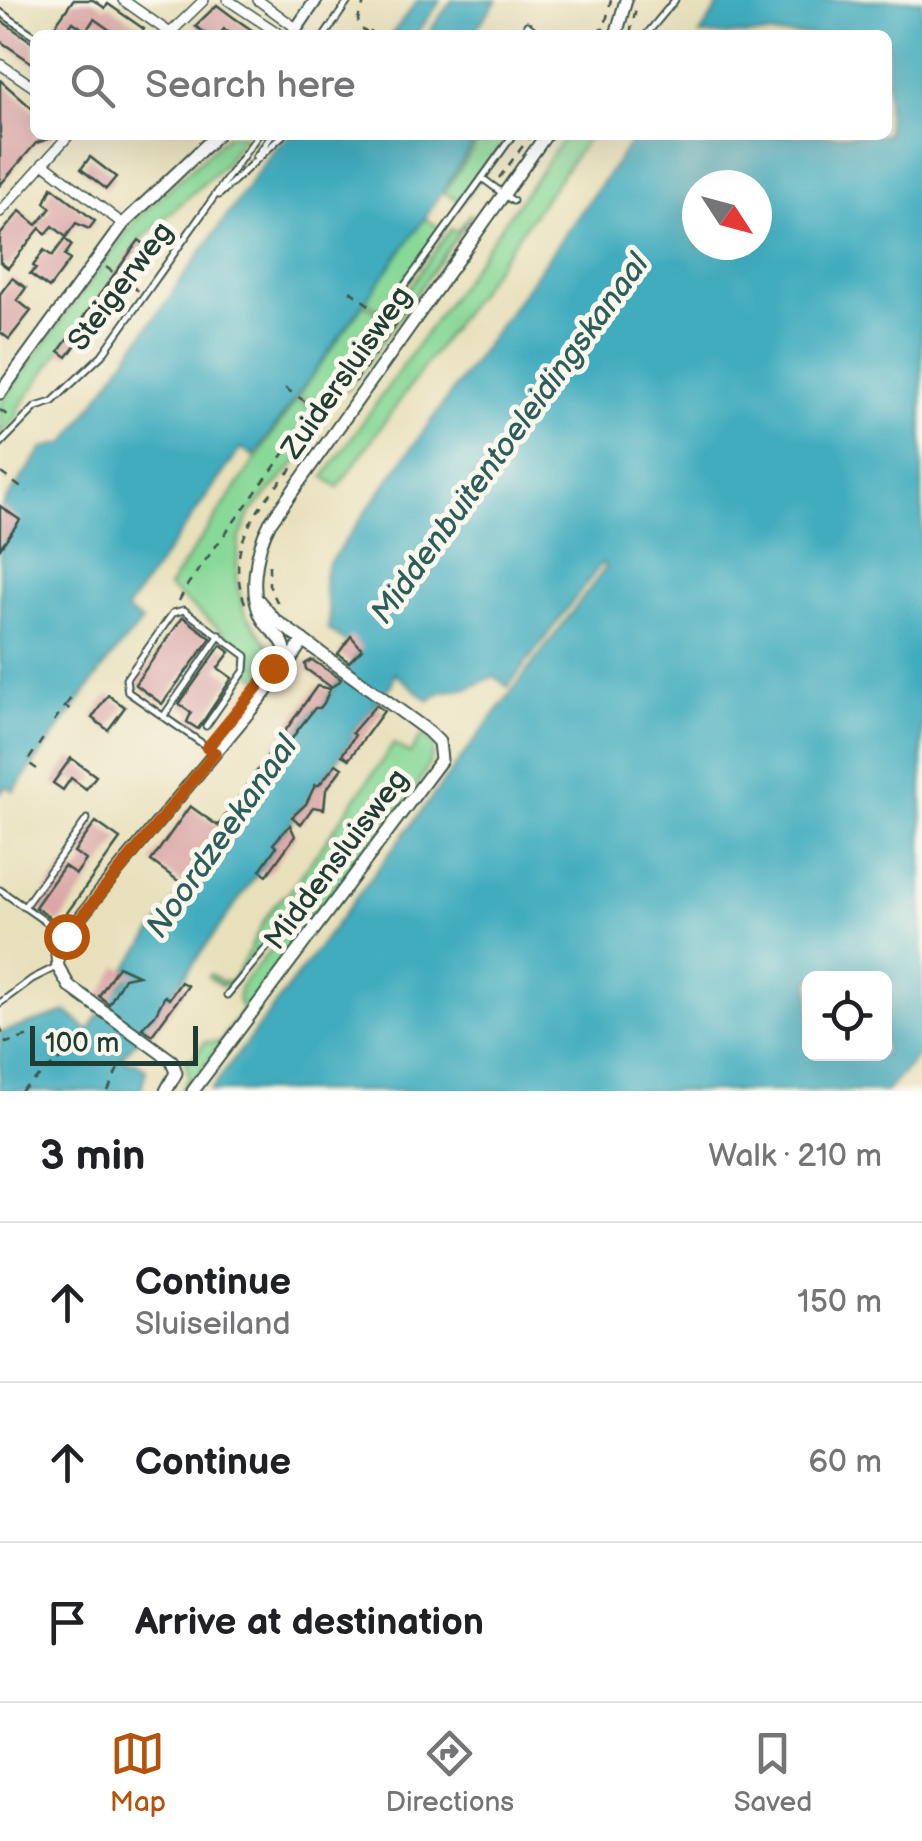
<!DOCTYPE html>
<html lang="en">
<head>
<meta charset="utf-8">
<style>
	:root { --surface:#fff; --page:#f6f6f6; --text:#202124; --muted:#757577; --line:#e0e0e0; --accent:#b45309 }
	body { margin:0; font-family:"Balsamiq Sans",sans-serif; background:var(--page); color:var(--text) }
	.controls { position:absolute; right:30px; bottom:30px; display:grid; overflow:hidden; border-radius:15px; box-shadow:0 10px 40px #0002 }
	.controls button { width:90px; height:90px; display:grid; place-items:center; padding:0; border:0; border-bottom:2px solid var(--line); background:var(--surface); color:var(--text); font:50px sans-serif }
	.compass { position:absolute; left:682px; top:170px; width:90px; height:90px; border-radius:50%; background:var(--surface); box-shadow:0 10px 40px #0002; rotate:126deg }
	.scale { position:absolute; left:30px; bottom:25px; width:168px; box-sizing:border-box; padding-left:10px; border:5px solid #1f3d34; border-top:0; font-size:28px; line-height:35px; white-space:nowrap; color:#1f3d34; -webkit-text-stroke:8px #fbf7ec; paint-order:stroke }
	.stop { position:absolute; width:30px; height:30px; margin:-22px; border:8px solid #b45309; border-radius:50%; background:#fff }
	.stop.end { background:#b45309; border-color:#fff; box-shadow:0 2px 10px #0008 }
	.list { margin:0; padding:0; list-style:none }
	h2 { display:flex; justify-content:space-between; align-items:center; height:130px; margin:0; padding:0 40px; font-size:42px }
	h2 small { font-size:32px; font-weight:400; color:var(--muted) }
	.list li { display:grid; grid-template-columns:65px 1fr auto; gap:30px; align-items:center; box-sizing:border-box; height:160px; padding:0 40px; border-top:2px solid var(--line) }
	.list b { display:block; font-size:38px; white-space:nowrap }
	.list p { margin:0; font-size:32px; white-space:nowrap; color:var(--muted) }
	.list em { font-size:32px; font-style:normal; color:var(--muted) }
	.icon { flex:none; width:55px; height:55px; fill:none; stroke:currentColor; stroke-width:2; stroke-linecap:round; stroke-linejoin:round }
	.map { position:relative; flex:none; width:922px; height:1091px; overflow:hidden }
	.search { position:absolute; background:var(--surface); box-shadow:0 10px 40px #0002; left:30px; right:30px; top:30px; height:110px; display:flex; align-items:center; gap:25px; box-sizing:border-box; padding:0 35px; border-radius:15px; color:var(--muted); font-size:38px }
	.sheet { height:610px; background:var(--surface) }
	nav { display:flex; justify-content:space-around; align-items:center; box-sizing:border-box; height:140px; border-top:2px solid var(--line); background:var(--surface); font-size:28px; color:var(--muted) }
	nav a { display:grid; justify-items:center; gap:5px }
	nav .on { color:var(--accent) }
	.map>svg:first-child { display:block }
	.green { fill:#88d897; stroke:#548a66; stroke-width:2.5 }
	.water { fill:#3facbe; stroke:#2f7479; stroke-width:2.5; fill-rule:evenodd }
	.building { fill:#daa6a5 }
	.lines { fill:none; stroke-linecap:round; stroke-linejoin:round }
	.service-casing { stroke:#3d5548; stroke-width:9 }
	.minor-casing { stroke:#3d5548; stroke-width:12 }
	.tertiary-casing { stroke:#3d5548; stroke-width:15 }
	.path { stroke:#3d5548; stroke-width:2.5; stroke-dasharray:8 8; stroke-linecap:butt }
	.service { stroke:#fff; stroke-width:5 }
	.minor { stroke:#fff; stroke-width:9 }
	.tertiary { stroke:#fff; stroke-width:11 }
	.route { stroke:#b45309; stroke-width:12 }
	.labels { text-anchor:middle; stroke-width:10; stroke-linejoin:round; paint-order:stroke }
	.street-label { font-size:30px; fill:#1f3d34; stroke:#fbf7ec }
	.water-label { font-size:32px; font-style:italic; fill:#295e5d; stroke:#fbf7ec }
</style>
</head>
<body>
<div class="map">
<svg width="922" height="1091" viewBox="0 0 922 1091">
	<rect width="100%" height="100%" fill="#fbf7ec"/>
	<filter id="ink" filterUnits="userSpaceOnUse"><feTurbulence type="fractalNoise" baseFrequency=".01" numOctaves="2"/><feDisplacementMap in="SourceGraphic" scale="20" xChannelSelector="R" yChannelSelector="G"/><feConvolveMatrix kernelMatrix="1 2 1 2 8 2 1 2 1" color-interpolation-filters="sRGB"/></filter>
	<filter id="wash" filterUnits="userSpaceOnUse"><feTurbulence type="fractalNoise" baseFrequency=".0048" numOctaves="4" result="noise"/><feDisplacementMap in="SourceGraphic" scale="40" xChannelSelector="R" yChannelSelector="G"/><feGaussianBlur stdDeviation="2.25" result="paint"/><feColorMatrix in="noise" values="0 0 0 0 0 0 0 0 0 0 0 0 0 0 0 0 0 1.4 0 .05"/><feComposite in="paint" operator="in"/></filter>
	<g filter="url(#wash)">
		<rect width="100%" height="100%" fill="#e8e0bb"/>
		<g class="green">
			<polygon points="228,135 245,135 223,166 139,241 18,409 18,416 0,435 0,404 136,219"/>
			<polygon points="475,135 508,137 462,202 444,193 479,140 487,145"/>
			<polygon points="566,135 590,135 338,487 324,477"/>
			<polygon points="470,214 472,215 396,322 388,317 451,229 457,232"/>
			<polygon points="425,218 443,230 384,314 364,299"/>
			<polygon points="364,304 382,316 316,407 299,395"/>
			<polygon points="391,322 394,325 348,390 341,385 382,327 386,330"/>
			<polygon points="297,399 314,411 311,420 320,429 296,463 251,512 239,540 236,577 244,612 273,652 271,663 260,680 249,672 251,660 245,650 168,587"/>
			<path d="M422,735L434,746C435,777 341,885 317,916L300,909L291,911L230,985L222,986L208,977L210,974L222,982L231,981C251,957 263,906 288,894L394,744L410,754Z"/>
			<polygon points="299,921 304,925 305,932 186,1091 181,1091 189,1076 185,1060 192,1059 205,1042 220,1042 243,1010 238,1000 239,988 293,923"/>
		</g>
		<g class="water">
			<polygon points="418,0 441,0 416,35 391,35"/>
			<polygon points="452,0 497,0 472,35 427,35"/>
			<path d="M722,0H922V1051L887,1091H210L606,567L602,563L508,687L494,676L469,688L441,692L429,701L395,673L392,683L377,703L374,702V707L353,731L355,735L319,785H315L306,804L295,812L294,819L274,842L276,847L169,998L161,1001L162,1005C149,1024 139,1041 122,1056L129,1063L133,1061L146,1069L141,1091H0V1033L67,1012L89,1031L105,1004H109L110,997L131,974L126,969L235,817L241,819L269,774L282,762L279,758L316,707L320,708L361,649L348,644L328,629C334,606 318,588 327,566L636,135H887V35H700ZM697,185H757V245H697ZM810,978H884V1054H810Z"/>
			<polygon points="290,135 472,135 477,138 425,218 254,456 241,448 126,610 142,622 109,660 14,791 6,786 0,794 0,509 43,448 66,443 275,148"/>
		</g>
		<g id="blocks">
			<g class="building">
				<polygon points="73,0 93,0 105,8 108,4 144,29 140,35 117,35 94,19 86,31 73,22 64,34 54,27"/>
				<polygon points="217,5 233,17 259,35 232,35 224,29 219,35 208,35 195,26"/>
				<polygon points="0,20 35,44 35,65 0,41"/>
				<polygon points="0,80 35,111 35,135 55,137 36,143 0,185"/>
				<polygon points="90,157 116,177 106,189 81,169"/>
				<polygon points="52,187 95,221 89,229 76,223 66,237 53,226 46,234 40,228 8,268 0,262 0,235 20,211 37,225 51,208 45,203"/>
				<polygon points="65,239 72,245 65,255 70,260 49,288 30,274 36,268 33,266 44,250 52,256"/>
				<polygon points="139,240 147,246 131,269 137,272 132,280 126,276 67,357 59,351"/>
				<polygon points="12,278 26,288 17,300 31,311 9,339 0,332 0,294"/>
				<polygon points="0,506 20,520 0,548"/>
				<polygon points="183,617 211,638 162,704 135,684"/>
				<polygon points="351,636 362,649 349,662 338,654"/>
				<polygon points="221,645 230,652 218,668 232,678 198,729 187,722 191,713 179,704"/>
				<polygon points="312,660 341,679 339,682 331,687 306,669 305,664"/>
				<polygon points="317,686 330,689 324,703 320,708 315,708 297,731 280,757 282,761 269,774 241,819 234,817 184,885 151,861 190,806 218,826"/>
				<polygon points="108,695 125,707 108,730 92,718"/>
				<polygon points="376,705 384,711 349,759 342,755 355,735 352,733"/>
				<polygon points="71,758 96,776 86,789 71,778 63,790 53,783"/>
				<polygon points="336,764 342,768 326,790 324,809 313,807 301,824 292,817 306,804 315,785 319,785"/>
				<polygon points="96,822 120,839 59,924 35,907 64,866 76,874 86,860 74,852"/>
				<polygon points="290,825 295,836 267,875 260,870 276,847 273,844"/>
				<polygon points="118,966 138,975 124,978 109,1004 99,996"/>
				<polygon points="181,982 188,986 152,1035 142,1028 155,1015 165,996 169,999"/>
			</g>
		</g>
	</g>
	<g filter="url(#ink)">
		<use href="#blocks" fill-opacity="0" stroke="#3d5548" stroke-width="2.5"/>
		<g class="lines">
			<g class="service-casing">
				<g id="service">
					<polyline points="0,12 35,36"/>
					<polyline points="527,25 540,35"/>
					<polyline points="325,35 349,0"/>
					<polyline points="646,35 675,0"/>
					<polyline points="256,157 272,135"/>
					<polyline points="482,178 513,135"/>
					<polyline points="219,195 283,135"/>
					<polyline points="316,409 482,178 513,201"/>
					<polyline points="0,444 36,407 52,402 102,355 258,135"/>
					<polyline points="163,717 220,635"/>
					<polyline points="206,726 245,670 246,656 184,610 173,613 126,679 128,692 213,751"/>
					<polyline points="0,890 63,934"/>
					<polyline points="24,907 87,819"/>
					<polyline points="227,995 293,916 300,916 314,926"/>
					<polyline points="0,1003 32,979 56,967"/>
				</g>
			</g>
			<g class="minor-casing">
				<g id="minor">
					<polyline points="123,0 170,33"/>
					<polyline points="228,0 281,35"/>
					<polyline points="258,0 296,28"/>
					<polyline points="168,35 204,0"/>
					<polyline points="0,64 35,88"/>
					<polyline points="43,163 123,224"/>
					<polyline points="0,212 69,135"/>
				</g>
			</g>
			<g class="tertiary-casing">
				<g id="tertiary">
					<polyline points="292,35 316,0"/>
					<polyline points="616,35 626,0"/>
					<polyline points="0,393 123,224 217,135"/>
					<polyline points="284,670 303,640"/>
					<path d="M269,687C275,676 286,663 285,650C284,639 273,633 266,624C246,598 256,549 270,523L546,135"/>
					<polyline points="166,1091 176,1073 172,1061 69,986 58,967 57,955 66,936 101,891 272,684"/>
					<polyline points="193,1091 441,760 439,742 428,731 275,620 259,601"/>
				</g>
			</g>
			<g class="path">
				<polyline points="365,0 358,19 359,27 367,33"/>
				<polyline points="630,34 636,8"/>
				<polyline points="367,35 371,32 375,35"/>
				<polyline points="597,35 606,21 611,0"/>
				<polyline points="600,35 605,25"/>
				<polyline points="499,178 531,135"/>
				<polyline points="106,267 140,292"/>
				<polyline points="350,291 377,311"/>
				<polyline points="355,382 414,299"/>
				<polyline points="285,388 309,404"/>
				<polyline points="0,410 11,418"/>
				<polyline points="1,473 27,492"/>
				<polyline points="269,565 269,585 278,604"/>
				<polyline points="179,601 188,584 311,417"/>
				<path d="M245,603C222,544 261,503 298,462"/>
				<polyline points="66,705 74,694"/>
				<polyline points="54,721 65,706 75,713"/>
				<polyline points="37,769 27,762 45,736"/>
				<polyline points="0,1026 6,1043 29,1036"/>
				<polyline points="21,1091 75,1048 83,1037"/>
				<polyline points="108,1091 119,1066"/>
			</g>
			<use href="#service" class="service"/>
			<use href="#minor" class="minor"/>
			<use href="#tertiary" class="tertiary"/>
		</g>
	</g>
	<g class="lines" filter="url(#ink)">
		<polyline class="route" points="66,936 215,753 207,748 273,668"/>
	</g>
	<g class="labels">
		<g class="street-label">
			<text transform="translate(120 286) rotate(-53)" y="10">Steigerweg</text>
			<text transform="translate(346 372) rotate(-55)" y="10">Zuidersluisweg</text>
			<text transform="translate(336 859) rotate(-53)" y="10">Middensluisweg</text>
		</g>
		<g class="water-label">
			<text transform="translate(509 438) rotate(-54)" y="11">Middenbuitentoeleidingskanaal</text>
			<text transform="translate(221 836) rotate(-55)" y="11">Noordzeekanaal</text>
		</g>
	</g>
</svg>
<div class="controls">
<button><svg class="icon" aria-label="locate" viewBox="0 0 24 24"><circle cx="12" cy="12" r="6"/><path d="M12 2v4M12 18v4M2 12h4M18 12h4"/></svg></button>
</div>
<svg class="compass" viewBox="-18 -18 36 36"><path d="M0-13l5 13h-10z" fill="#e53935"/><path d="M0 13l5-13h-10z" fill="#757577"/></svg>
<div class="scale">100 m</div>
<div class="stop" style="left:66px;top:936px"></div>
<div class="stop end" style="left:273px;top:668px"></div>
<div class="search"><svg class="icon" aria-label="search" viewBox="0 0 24 24"><circle cx="10" cy="10" r="6"/><path d="M15 15l6 6"/></svg>Search here</div>
</div>
<section class="sheet">
<h2>3 min<small>Walk · 210 m</small></h2>
<ul class="list">
<li><svg class="icon" aria-label="ahead" viewBox="0 0 24 24"><path d="M12 20V5M6 11l6-6 6 6"/></svg><div><b>Continue</b><p>Sluiseiland</p></div><em>150 m</em></li>
<li><svg class="icon" aria-label="ahead" viewBox="0 0 24 24"><path d="M12 20V5M6 11l6-6 6 6"/></svg><div><b>Continue</b></div><em>60 m</em></li>
<li><svg class="icon" aria-label="arrive" viewBox="0 0 24 24"><path d="M6 21V4h12l-3 4 3 4H6"/></svg><div><b>Arrive at destination</b></div></li>
</ul>
</section>
<nav>
<a class="on"><svg class="icon" aria-label="map" viewBox="0 0 24 24"><path d="M3 6l6-2 6 2 6-2v14l-6 2-6-2-6 2zM9 4v14M15 6v14"/></svg>Map</a>
<a><svg class="icon" aria-label="directions" viewBox="0 0 24 24"><path d="M12 3l9 9-9 9-9-9zM9 14v-3h6M13 9l2 2-2 2"/></svg>Directions</a>
<a><svg class="icon" aria-label="saved" viewBox="0 0 24 24"><path d="M7 4h10v16l-5-4-5 4z"/></svg>Saved</a>
</nav>
</body>
</html>
